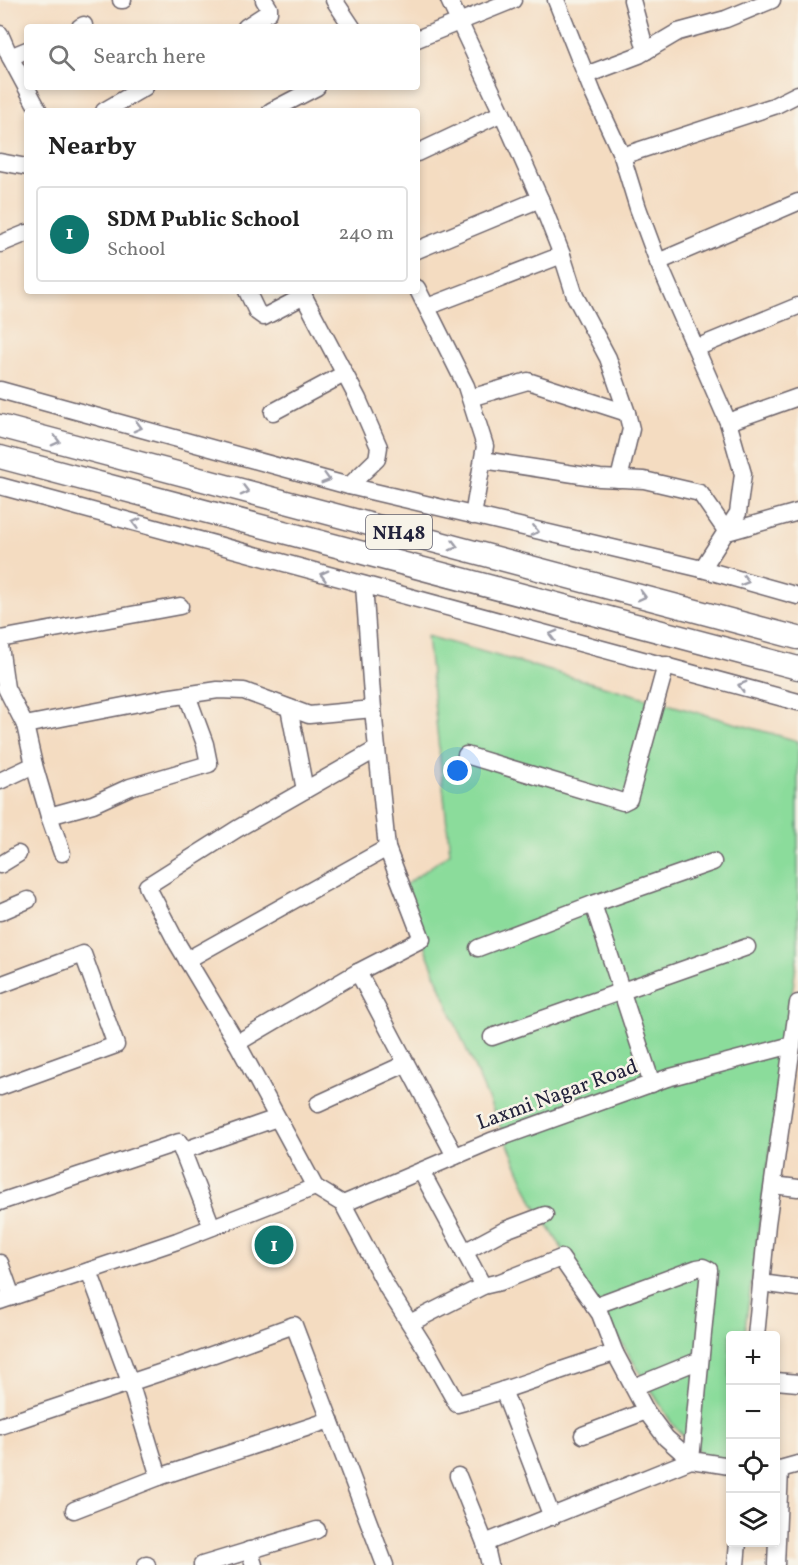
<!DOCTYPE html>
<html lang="en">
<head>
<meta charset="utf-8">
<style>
	:root { --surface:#fff; --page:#f6f6f6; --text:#222; --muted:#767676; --line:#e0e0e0; --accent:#0f766e }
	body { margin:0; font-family:Vollkorn,serif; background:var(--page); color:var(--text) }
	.controls { position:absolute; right:18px; bottom:18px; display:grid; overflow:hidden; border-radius:6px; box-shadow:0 3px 9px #0003 }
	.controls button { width:54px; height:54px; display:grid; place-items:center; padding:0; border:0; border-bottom:2px solid var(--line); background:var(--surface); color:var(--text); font:30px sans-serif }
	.you { position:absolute; left:458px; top:771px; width:21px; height:21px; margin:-15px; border:4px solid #fff; border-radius:50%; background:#1a73e8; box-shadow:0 0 0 9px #1a73e833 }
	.badge { display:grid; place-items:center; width:39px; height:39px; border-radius:50%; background:var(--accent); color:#fff; font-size:20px; font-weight:700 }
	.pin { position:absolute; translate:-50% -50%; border:3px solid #fff; box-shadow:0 2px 6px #0006 }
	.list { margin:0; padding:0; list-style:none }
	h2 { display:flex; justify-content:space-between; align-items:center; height:78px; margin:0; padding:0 24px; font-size:26px }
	h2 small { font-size:20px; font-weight:400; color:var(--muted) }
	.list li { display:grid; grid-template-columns:39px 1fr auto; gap:18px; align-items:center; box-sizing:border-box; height:96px; margin:0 12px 12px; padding:0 12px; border:2px solid var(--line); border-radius:6px }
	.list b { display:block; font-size:22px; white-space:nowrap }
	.list p { margin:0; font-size:20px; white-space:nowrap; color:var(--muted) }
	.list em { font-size:20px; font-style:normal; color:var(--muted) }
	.icon { flex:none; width:33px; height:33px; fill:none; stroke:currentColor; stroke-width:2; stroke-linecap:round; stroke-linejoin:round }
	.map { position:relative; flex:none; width:798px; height:1565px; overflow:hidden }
	.search { position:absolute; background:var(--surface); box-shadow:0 3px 9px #0003; left:24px; top:24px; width:396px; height:66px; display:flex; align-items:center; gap:15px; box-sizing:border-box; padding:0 21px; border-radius:6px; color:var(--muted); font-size:22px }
	.panel { position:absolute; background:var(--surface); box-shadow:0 3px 9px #0003; left:24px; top:108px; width:396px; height:186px; border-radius:6px }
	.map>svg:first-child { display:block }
	.green { fill:#8bdc9b; stroke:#567f6b; stroke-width:1.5 }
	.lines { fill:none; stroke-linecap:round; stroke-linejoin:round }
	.minor-casing { stroke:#6c636a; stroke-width:19 }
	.highway-casing { stroke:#6c636a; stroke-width:25 }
	.minor { stroke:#fff; stroke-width:16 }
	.highway { stroke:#fff; stroke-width:22 }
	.oneway { stroke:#9c9ca7 }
	.labels { text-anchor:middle; stroke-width:5; stroke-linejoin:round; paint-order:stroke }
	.shield { fill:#f7f3e8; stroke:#62616f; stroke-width:1.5 }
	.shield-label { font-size:20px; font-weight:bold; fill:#22223b }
	.street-label { font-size:21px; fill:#22223b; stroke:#f7f3e8 }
</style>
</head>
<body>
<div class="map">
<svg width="798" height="1565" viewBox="0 0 798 1565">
	<rect width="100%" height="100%" fill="#f7f3e8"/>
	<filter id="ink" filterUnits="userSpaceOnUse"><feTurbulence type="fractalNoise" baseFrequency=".0167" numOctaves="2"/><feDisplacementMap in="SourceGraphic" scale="12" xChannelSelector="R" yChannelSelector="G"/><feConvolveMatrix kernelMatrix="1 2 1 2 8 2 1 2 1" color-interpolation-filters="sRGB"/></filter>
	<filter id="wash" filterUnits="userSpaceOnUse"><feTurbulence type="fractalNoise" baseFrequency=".008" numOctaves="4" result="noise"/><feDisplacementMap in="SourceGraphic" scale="24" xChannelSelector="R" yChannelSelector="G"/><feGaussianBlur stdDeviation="1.35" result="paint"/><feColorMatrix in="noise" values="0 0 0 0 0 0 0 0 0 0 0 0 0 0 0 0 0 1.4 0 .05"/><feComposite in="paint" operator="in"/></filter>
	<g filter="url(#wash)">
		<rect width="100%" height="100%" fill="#f4dcc1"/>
		<polygon class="green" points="427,636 798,741 798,951 744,1335 730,1336 730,1433 724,1477 673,1425 533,1202 455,1023 401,888 450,853"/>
	</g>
	<g filter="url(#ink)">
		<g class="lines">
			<g class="minor-casing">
				<g id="minor">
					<polyline points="121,0 123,0"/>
					<polyline points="334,0 352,27"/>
					<polyline points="449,0 502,113 540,199 562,255 575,296 608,358 627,413"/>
					<polyline points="556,0 593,93 622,156 638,208 658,262 728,422 743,474 738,513 702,569"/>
					<polyline points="632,0 646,51"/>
					<polyline points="80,27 84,25"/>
					<polyline points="246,27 269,12 269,8 264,0"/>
					<polyline points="0,34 10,57 39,111"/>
					<polyline points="417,39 513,0"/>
					<polyline points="10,57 27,50"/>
					<polyline points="586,75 639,55 678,32 726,19 772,0"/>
					<polyline points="104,111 145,87"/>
					<polyline points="271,111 317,87"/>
					<polyline points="417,153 502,113"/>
					<polyline points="622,156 774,106 798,94"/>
					<polyline points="0,162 27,167"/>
					<polyline points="0,244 27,233"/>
					<polyline points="417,250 540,199"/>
					<polyline points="658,262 798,202"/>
					<polyline points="417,288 466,386 485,446 473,516"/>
					<polyline points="247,291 257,312 264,317 304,296"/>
					<polyline points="301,291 358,399 379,447 377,459 349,486"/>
					<polyline points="427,307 562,255"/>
					<polyline points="696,348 798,306"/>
					<polyline points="0,390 349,486 702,569 798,596"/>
					<polyline points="470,398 528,381 627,413 631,429 619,479"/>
					<polyline points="273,412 344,374"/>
					<polyline points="728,422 798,397"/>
					<polyline points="483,460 600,478 644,480 700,493 727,532 798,512"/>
					<polyline points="0,486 798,702"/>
					<path d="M364,585L373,709L387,848L422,939L358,972L237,1043L315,1187L343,1204L388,1289L426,1349L457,1404C511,1390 562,1368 615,1353L646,1411L666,1438L691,1460"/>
					<polyline points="0,639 180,606"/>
					<polyline points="0,646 6,688 25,725 34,765 49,816 93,804 130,787 209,764 205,744 187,695"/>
					<polyline points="289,708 305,790"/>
					<polyline points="25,725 165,698 218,690 244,691 309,715 373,709"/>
					<polyline points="466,755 623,802 629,799 666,665"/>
					<polyline points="0,781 34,765"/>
					<polyline points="49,816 62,853"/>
					<polyline points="0,865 18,854"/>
					<polyline points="593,904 652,1084"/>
					<polyline points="0,912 28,900"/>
					<polyline points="478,948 593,904 713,862"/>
					<polyline points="187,960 387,848"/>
					<polyline points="358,972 455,1156"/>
					<polyline points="0,985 83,954 116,1045 0,1087"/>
					<polyline points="492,1037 747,947"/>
					<polyline points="237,1043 177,943 147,886 237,829 377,749"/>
					<polyline points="318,1104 405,1064"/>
					<polyline points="182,1151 277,1118"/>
					<polyline points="421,1171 483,1286"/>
					<polyline points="773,1185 798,1188"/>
					<polyline points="0,1202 179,1142 212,1227"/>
					<polyline points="343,1204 491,1141 667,1078 792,1045"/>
					<polyline points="464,1252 505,1230 545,1215"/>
					<polyline points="0,1263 12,1297"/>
					<polyline points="89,1271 130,1382 159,1477 330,1420"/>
					<polyline points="761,1283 798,1288"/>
					<polyline points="0,1301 177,1241 315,1187"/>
					<polyline points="594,1306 697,1268 703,1267 709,1270 691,1460"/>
					<polyline points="410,1323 483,1286 500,1282 561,1258 600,1314 615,1353"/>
					<polyline points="756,1336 767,1224 798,1003"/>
					<polyline points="776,1381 798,1383"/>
					<polyline points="634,1387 700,1360"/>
					<polyline points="503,1390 552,1517"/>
					<polyline points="0,1426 192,1362 294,1325 385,1565"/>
					<polyline points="583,1435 646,1411"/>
					<polyline points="776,1469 780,1469 776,1565"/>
					<polyline points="780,1469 798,1464"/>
					<polyline points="458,1476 485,1543 490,1565"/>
					<polyline points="74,1510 159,1477"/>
					<polyline points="485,1543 691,1460 730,1466"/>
					<polyline points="249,1550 254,1565"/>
					<polyline points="146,1565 147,1565"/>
					<polyline points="202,1565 317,1530"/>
					<polyline points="736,1565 738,1542"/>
				</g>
			</g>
			<g class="highway-casing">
				<g id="highway">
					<polyline points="0,426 798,638"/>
					<polyline points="0,457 798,668"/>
				</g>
			</g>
			<use href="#minor" class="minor"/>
			<use href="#highway" class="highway"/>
		</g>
		<defs><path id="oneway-chevron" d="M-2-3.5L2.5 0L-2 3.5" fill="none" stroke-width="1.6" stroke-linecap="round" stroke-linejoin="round" transform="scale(1.5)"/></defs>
		<g class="oneway">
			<use href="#oneway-chevron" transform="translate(138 427) rotate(15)"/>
			<use href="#oneway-chevron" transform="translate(56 441) rotate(15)"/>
			<use href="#oneway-chevron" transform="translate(326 479) rotate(16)"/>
			<use href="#oneway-chevron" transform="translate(245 491) rotate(15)"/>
			<use href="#oneway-chevron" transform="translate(136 523) rotate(-165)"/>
			<use href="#oneway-chevron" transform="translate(535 531) rotate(13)"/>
			<use href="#oneway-chevron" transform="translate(454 546) rotate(15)"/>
			<use href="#oneway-chevron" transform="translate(324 575) rotate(-165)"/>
			<use href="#oneway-chevron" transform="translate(745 581) rotate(16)"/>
			<use href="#oneway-chevron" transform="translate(642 596) rotate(15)"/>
			<use href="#oneway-chevron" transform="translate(553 635) rotate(-165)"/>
			<use href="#oneway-chevron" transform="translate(742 686) rotate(-164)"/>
		</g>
	</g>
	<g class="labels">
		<rect class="shield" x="366" y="515" width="66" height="34" rx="4.5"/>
		<g class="shield-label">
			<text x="399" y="539">NH48</text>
		</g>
		<g class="street-label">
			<text transform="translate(557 1094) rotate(-20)" y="7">Laxmi Nagar Road</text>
		</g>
	</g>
</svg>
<div class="controls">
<button>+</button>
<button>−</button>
<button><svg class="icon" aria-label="locate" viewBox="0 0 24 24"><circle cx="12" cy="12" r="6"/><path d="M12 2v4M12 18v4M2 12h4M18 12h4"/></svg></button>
<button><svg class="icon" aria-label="layers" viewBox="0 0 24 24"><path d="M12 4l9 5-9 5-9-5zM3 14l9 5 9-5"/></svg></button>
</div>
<div class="you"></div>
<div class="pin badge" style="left:274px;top:1245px">1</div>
<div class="search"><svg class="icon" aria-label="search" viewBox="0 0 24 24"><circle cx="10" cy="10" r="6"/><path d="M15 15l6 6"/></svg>Search here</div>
<section class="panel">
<h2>Nearby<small></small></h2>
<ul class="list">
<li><span class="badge">1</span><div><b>SDM Public School</b><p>School</p></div><em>240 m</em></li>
</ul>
</section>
</div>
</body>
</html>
